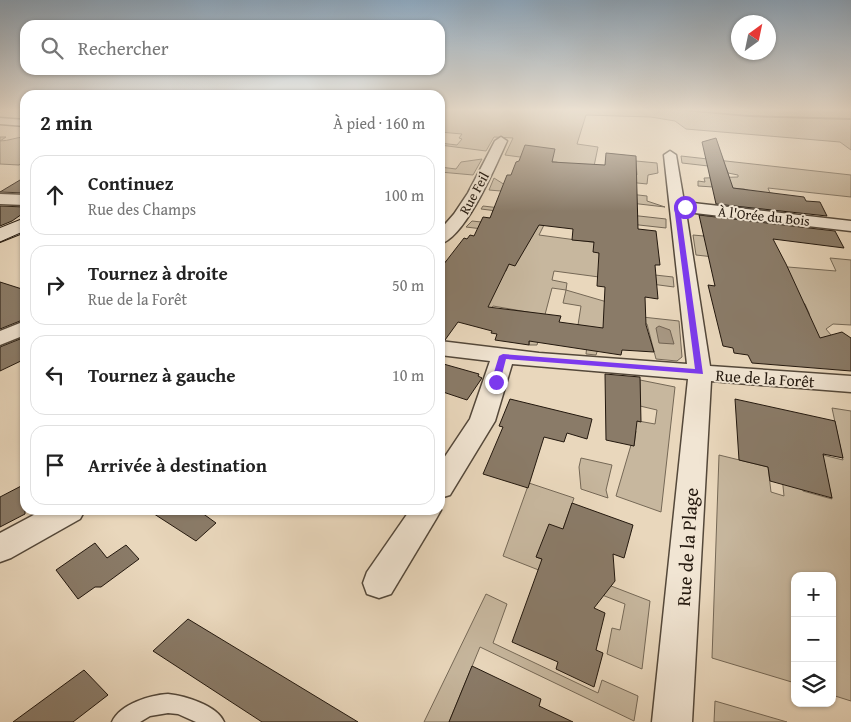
<!DOCTYPE html>
<html lang="fr">
<head>
<meta charset="utf-8">
<style>
	:root { --surface:#fff; --page:#f6f6f6; --text:#222; --muted:#767676; --line:#e0e0e0 }
	body { margin:0; font-family:"Gentium Book Plus",serif; background:var(--page); color:var(--text) }
	.controls { position:absolute; right:15px; bottom:15px; display:grid; overflow:hidden; border-radius:10px; box-shadow:0 1px 4px #0004 }
	.controls button { width:45px; height:45px; display:grid; place-items:center; padding:0; border:0; border-bottom:1px solid var(--line); background:var(--surface); color:var(--text); font:25px sans-serif }
	.compass { position:absolute; left:731px; top:15px; width:45px; height:45px; border-radius:50%; background:var(--surface); box-shadow:0 1px 4px #0004; rotate:33deg }
	.stop { position:absolute; width:15px; height:15px; margin:-11px; border:4px solid #7c3aed; border-radius:50%; background:#fff }
	.stop.end { background:#7c3aed; border-color:#fff; box-shadow:0 1px 5px #0008 }
	.list { margin:0; padding:0; list-style:none }
	h2 { display:flex; justify-content:space-between; align-items:center; height:65px; margin:0; padding:0 20px; font-size:21px }
	h2 small { font-size:16px; font-weight:400; color:var(--muted) }
	.list li { display:grid; grid-template-columns:32px 1fr auto; gap:15px; align-items:center; box-sizing:border-box; height:80px; margin:0 10px 10px; padding:0 10px; border:1px solid var(--line); border-radius:15px }
	.list b { display:block; font-size:19px; white-space:nowrap }
	.list p { margin:0; font-size:16px; white-space:nowrap; color:var(--muted) }
	.list em { font-size:16px; font-style:normal; color:var(--muted) }
	.icon { flex:none; width:28px; height:28px; fill:none; stroke:currentColor; stroke-width:2; stroke-linecap:round; stroke-linejoin:round }
	.map { position:relative; flex:none; width:851px; height:722px; overflow:hidden }
	.search { position:absolute; background:var(--surface); box-shadow:0 1px 4px #0004; left:20px; top:20px; width:425px; height:55px; display:flex; align-items:center; gap:12px; box-sizing:border-box; padding:0 18px; border-radius:15px; color:var(--muted); font-size:19px }
	.panel { position:absolute; background:var(--surface); box-shadow:0 1px 4px #0004; left:20px; top:90px; width:425px; height:425px; border-radius:15px }
	.map>svg:first-child { display:block }
	.green { fill:#c7b79e; stroke:#756856 }
	.water { fill:#a69681; stroke:#726453 }
	.lines { fill:none; stroke-linecap:round; stroke-linejoin:round }
	.stream { fill:#726453; fill-rule:evenodd }
	.building { fill:#8a7b68; stroke:#23180e; fill-rule:evenodd }
	.service-casing { stroke:#54483a; stroke-width:3 }
	.minor-casing { stroke:#54483a; stroke-width:3 }
	.secondary-casing { stroke:#23180e; stroke-width:2 }
	.service { fill:#f1e5d3; fill-rule:evenodd }
	.minor { fill:#f1e5d3; fill-rule:evenodd }
	.secondary { fill:#f1e5d3; fill-rule:evenodd }
	.tram { stroke:#23180e; stroke-width:1 }
	.route { fill:#7c3aed }
	.labels { text-anchor:middle; stroke-width:4; stroke-linejoin:round; paint-order:stroke }
	.far-street-label { font-size:14px; fill:#23180e; stroke:#f1e5d3 }
	.street-label { font-size:16px; fill:#23180e; stroke:#f1e5d3 }
	.near-street-label { font-size:19px; fill:#23180e; stroke:#f1e5d3 }
</style>
</head>
<body>
<div class="map">
<svg width="851" height="722" viewBox="0 0 851 722">
	<rect width="100%" height="100%" fill="#e9d7bc"/>
	<filter id="stains"><feTurbulence type="fractalNoise" baseFrequency=".004" numOctaves="4"/><feColorMatrix values="0 0 0 0 .2 0 0 0 0 .09 0 0 0 0 .02 0 0 0 .5 -.17"/></filter>
	<radialGradient id="worn" r=".72"><stop offset=".6" stop-color="#630" stop-opacity="0"/><stop offset="1" stop-color="#630" stop-opacity=".3"/></radialGradient>
	<g class="green">
		<polygon points="440,110 851,110 851,150 840,142 686,129 675,121 651,117 586,115 577,144 598,147 593,171 637,175 636,161 657,163 658,173 648,175 647,184 580,177 557,162 505,155 513,138 494,137 486,151 440,145 440,143 457,145 462,139 459,138 462,134 440,132"/>
		<path d="M0,137H6L0,141C9,141 16,137 25,137V161L19,165L0,164Z"/>
		<polygon points="681,156 851,175 851,197 768,188 770,193 777,194 785,213 758,210 750,191 744,189 698,186 698,181 705,182 704,178 738,177 738,175 728,173 726,168 682,163"/>
		<polygon points="482,159 473,175 440,172 440,167 456,169 461,162"/>
		<polygon points="494,178 505,185 577,188 647,196 647,201 665,207 596,199 594,211 666,219 666,228 549,215 539,235 606,244 599,253 600,260 619,271 673,277 674,287 554,271 552,280 567,283 566,290 607,302 624,315 679,321 682,357 677,361 656,359 647,324 608,318 596,355 586,354 589,327 578,325 581,306 563,303 566,290 552,288 537,345 529,345 533,313 493,306 481,324 440,296 440,261 506,271 508,266 490,263 515,265 532,235 466,227 472,221 518,226 521,214 481,209 483,206 552,214 524,193 489,190"/>
		<polygon points="693,235 704,236 732,259 696,255"/>
		<polygon points="830,258 851,260 851,325 833,324 826,329 831,335 815,351 809,313 805,304 764,265 836,271"/>
		<polygon points="640,380 675,387 661,512 616,496 631,445 634,446 636,431 625,428 627,419 655,424 657,410 640,406"/>
		<polygon points="832,408 851,411 851,701 832,695 832,576 795,576 795,683 712,658 719,455 768,467 771,492 784,496 779,446 797,450 803,491 832,499 830,489 803,450 843,460"/>
		<polygon points="581,458 612,465 606,490 608,498 581,489 579,467"/>
		<polygon points="529,483 574,498 563,529 536,557 650,601 642,669 607,654 612,628 620,630 625,604 503,556"/>
		<polygon points="486,594 507,604 493,643 598,693 602,680 638,696 634,721 480,647 449,722 424,722"/>
		<polygon points="715,701 787,722 714,722"/>
	</g>
	<polygon class="water" points="659,326 670,330 674,344 659,343 656,328"/>
	<g class="lines">
		<polygon class="stream" points="673,110 685,110 749,115 851,118 851,120 749,117"/>
	</g>
	<g class="building">
		<polygon points="716,138 733,188 804,197 806,201 820,202 827,216 716,204 702,142"/>
		<path d="M525,145L555,149L552,162L605,165L606,153L636,156L638,229L656,231L660,265H655L658,299L645,297L646,325L654,352L622,350L621,355L529,341V345L495,340L497,334L491,333L492,331L458,322L445,340L440,339V269L464,238L467,239L470,235L474,236L483,217L490,218L507,175H511L516,162L519,161ZM539,225L573,229L572,240L594,242L593,252L599,253L597,286L605,287L603,328L559,322L561,316L488,307L509,264L515,266Z"/>
		<polygon points="25,177 25,193 0,192"/>
		<polygon points="0,206 25,207 25,212 12,221 0,226"/>
		<polygon points="699,215 835,231 844,248 773,239 786,264 820,338 842,332 851,338 851,371 752,363 748,355 734,353 733,348 723,346 708,285 715,286"/>
		<polygon points="0,282 25,290 25,319 0,329"/>
		<polygon points="25,337 25,359 0,371 0,347"/>
		<polygon points="440,363 479,374 478,376 482,378 467,400 440,391"/>
		<polygon points="605,374 640,377 641,422 637,421 634,446 606,440"/>
		<polygon points="510,399 592,419 587,439 567,433 564,442 544,437 528,488 483,474 503,427 499,426"/>
		<polygon points="735,399 835,421 843,458 823,454 832,498 770,481 768,467 739,460"/>
		<polygon points="25,484 25,514 0,527 0,497"/>
		<polygon points="572,503 633,525 624,558 613,554 615,581 594,608 605,613 596,650 603,653 594,687 556,669 558,662 512,642 542,559 536,557 549,524 563,529"/>
		<polygon points="148,510 198,510 216,523 196,541"/>
		<polygon points="95,543 107,558 126,545 139,559 101,587 95,587 78,599 56,570"/>
		<polygon points="188,619 358,722 262,722 153,651"/>
		<polygon points="472,666 541,699 539,706 573,722 449,722"/>
		<polygon points="84,670 108,695 73,722 13,722"/>
	</g>
	<g class="lines">
		<g class="service-casing">
			<path id="service" d="M168,694C185,696 217,705 224,722H196L178,714L168,713L150,716L140,722H112C120,704 150,695 168,694Z"/>
		</g>
		<g class="minor-casing">
			<g id="minor">
				<polygon points="0,118 25,120 25,126 0,124"/>
				<path d="M501,137L507,141C496,165 466,237 440,244V230L454,214L468,193L495,141Z"/>
				<polygon points="670,151 676,155 684,202 851,221 851,231 686,212 710,366 851,376 851,392 711,381 692,722 652,722 688,379 512,364 495,421 450,495 440,498 440,464 470,419 490,361 440,355 440,341 539,353 687,364 664,155"/>
				<polygon points="0,194 25,195 25,205 0,204"/>
				<polygon points="25,321 25,335 0,345 0,331"/>
				<polygon points="440,509 441,510 436,519 391,594 379,598 367,594 363,583 367,572 410,510"/>
				<polygon points="43,510 85,510 80,519 11,558 0,562 0,533"/>
			</g>
		</g>
		<g class="secondary-casing">
			<polygon id="secondary" points="25,218 25,232 0,242 0,228"/>
		</g>
		<use href="#service" class="service"/>
		<use href="#minor" class="minor"/>
		<use href="#secondary" class="secondary"/>
		<polyline class="tram" points="0,242 25,231"/>
	</g>
	<linearGradient id="sky" x2="0" y2="1"><stop stop-color="#8da8bf"/><stop offset="0.52" stop-color="#f5ede1"/><stop offset="1" stop-color="#f5ede1" stop-opacity="0"/></linearGradient>
	<rect width="851" height="211" fill="url(#sky)"/>
	<polygon class="route" points="676,204 688,207 680,208 703,374 506,359 500,382 496,385 493,384 491,382 499,356 503,354 695,369 674,206"/>
	<g class="labels">
		<g class="far-street-label">
			<text transform="translate(474 193) rotate(-61)" y="5">Rue Feil</text>
			<text transform="translate(764 216) rotate(6)" y="5">À l'Orée du Bois</text>
		</g>
		<g class="street-label">
			<text transform="translate(765 378) rotate(4)" y="6">Rue de la Forêt</text>
		</g>
		<g class="near-street-label">
			<text transform="translate(687 547) rotate(-86)" y="7">Rue de la Plage</text>
		</g>
	</g>
	<rect width="100%" height="100%" filter="url(#stains)"/>
	<rect width="100%" height="100%" fill="url(#worn)"/>
</svg>
<div class="controls">
<button>+</button>
<button>−</button>
<button><svg class="icon" aria-label="layers" viewBox="0 0 24 24"><path d="M12 4l9 5-9 5-9-5zM3 14l9 5 9-5"/></svg></button>
</div>
<svg class="compass" viewBox="-18 -18 36 36"><path d="M0-13l5 13h-10z" fill="#e53935"/><path d="M0 13l5-13h-10z" fill="#767676"/></svg>
<div class="stop" style="left:685px;top:207px"></div>
<div class="stop end" style="left:496px;top:382px"></div>
<div class="search"><svg class="icon" aria-label="search" viewBox="0 0 24 24"><circle cx="10" cy="10" r="6"/><path d="M15 15l6 6"/></svg>Rechercher</div>
<section class="panel">
<h2>2 min<small>À pied · 160 m</small></h2>
<ul class="list">
<li><svg class="icon" aria-label="ahead" viewBox="0 0 24 24"><path d="M12 20V5M6 11l6-6 6 6"/></svg><div><b>Continuez</b><p>Rue des Champs</p></div><em>100 m</em></li>
<li><svg class="icon" aria-label="right" viewBox="0 0 24 24"><path d="M7 20v-9h11M14 6l5 5-5 5"/></svg><div><b>Tournez à droite</b><p>Rue de la Forêt</p></div><em>50 m</em></li>
<li><svg class="icon" aria-label="left" viewBox="0 0 24 24"><path d="M17 20v-9H6M10 6l-5 5 5 5"/></svg><div><b>Tournez à gauche</b></div><em>10 m</em></li>
<li><svg class="icon" aria-label="arrive" viewBox="0 0 24 24"><path d="M6 21V4h12l-3 4 3 4H6"/></svg><div><b>Arrivée à destination</b></div></li>
</ul>
</section>
</div>
</body>
</html>
